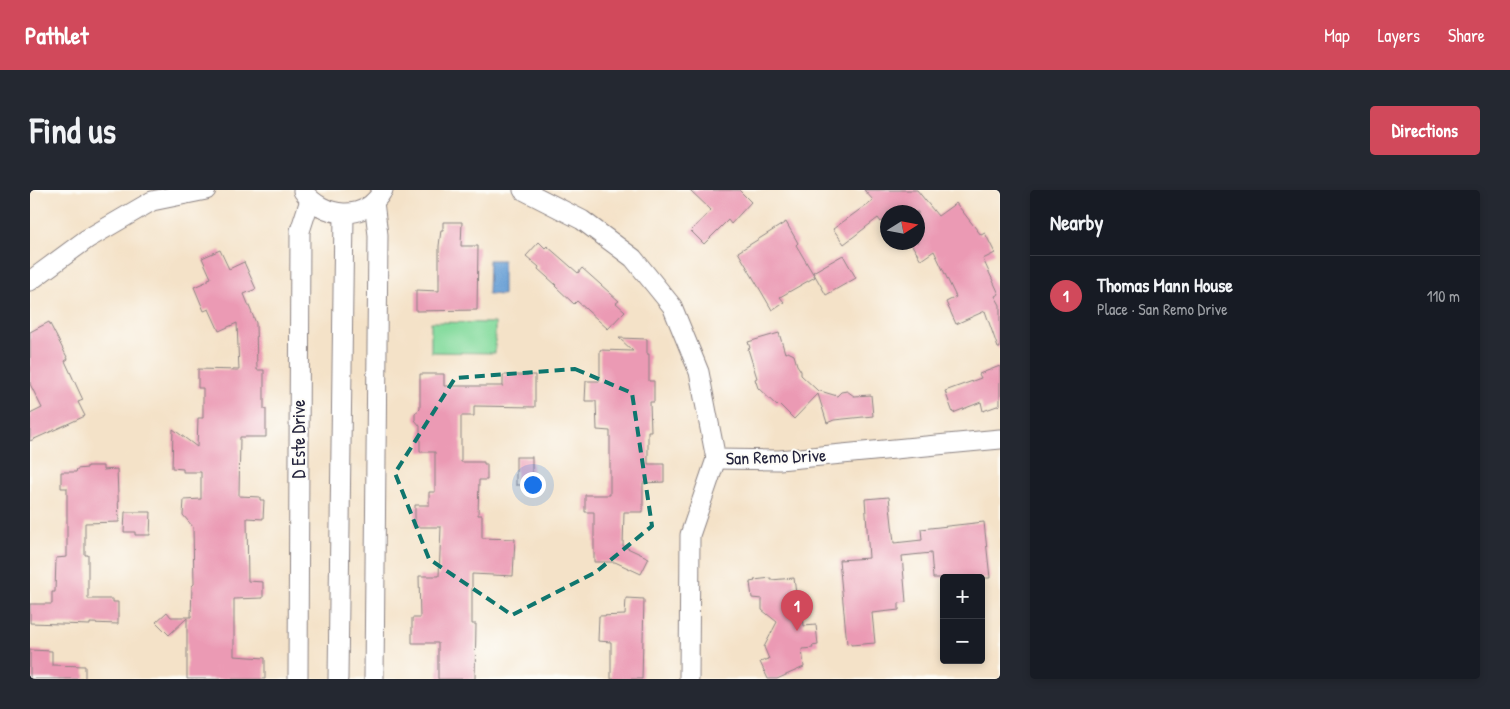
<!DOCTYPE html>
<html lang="en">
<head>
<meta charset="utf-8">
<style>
	:root { --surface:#171b24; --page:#242831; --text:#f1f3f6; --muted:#9ea1a6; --line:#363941; --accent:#d1495b }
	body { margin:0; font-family:"Patrick Hand",sans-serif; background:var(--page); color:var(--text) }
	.controls { position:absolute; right:15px; bottom:15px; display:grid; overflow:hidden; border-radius:5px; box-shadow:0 2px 8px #0003 }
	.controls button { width:45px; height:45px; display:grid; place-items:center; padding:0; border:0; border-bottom:1px solid var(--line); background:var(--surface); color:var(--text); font:25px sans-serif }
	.compass { position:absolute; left:850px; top:15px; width:45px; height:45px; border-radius:50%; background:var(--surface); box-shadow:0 2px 8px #0003; rotate:79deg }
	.you { position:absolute; left:502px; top:294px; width:18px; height:18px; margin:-12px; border:4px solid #fff; border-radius:50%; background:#1a73e8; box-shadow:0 0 0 8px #1a73e833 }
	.badge { display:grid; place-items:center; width:32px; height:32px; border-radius:50%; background:var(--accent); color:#fff; font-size:16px; font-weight:700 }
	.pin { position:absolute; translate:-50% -41px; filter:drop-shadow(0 1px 2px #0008) }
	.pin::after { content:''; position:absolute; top:26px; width:18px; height:15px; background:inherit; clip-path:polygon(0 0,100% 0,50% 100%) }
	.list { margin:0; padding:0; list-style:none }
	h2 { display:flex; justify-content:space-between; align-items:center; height:65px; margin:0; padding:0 20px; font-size:21px }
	h2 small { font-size:16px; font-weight:400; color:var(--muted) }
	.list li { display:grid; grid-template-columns:32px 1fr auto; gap:15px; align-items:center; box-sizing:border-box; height:80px; padding:0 20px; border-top:1px solid var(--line) }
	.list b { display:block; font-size:19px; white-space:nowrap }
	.list p { margin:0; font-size:16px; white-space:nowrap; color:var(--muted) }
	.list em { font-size:16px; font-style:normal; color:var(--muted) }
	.map { position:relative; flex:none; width:970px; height:489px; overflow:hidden; border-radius:5px }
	header { display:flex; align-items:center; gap:30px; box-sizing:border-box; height:70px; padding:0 25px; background:var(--accent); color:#fff }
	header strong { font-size:24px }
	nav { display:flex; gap:28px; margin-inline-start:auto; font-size:18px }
	.intro { display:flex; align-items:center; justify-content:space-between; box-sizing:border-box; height:120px; padding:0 30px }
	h1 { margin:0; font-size:35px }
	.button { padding:12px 22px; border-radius:5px; background:var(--accent); color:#fff; font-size:18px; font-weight:700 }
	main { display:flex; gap:30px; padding:0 30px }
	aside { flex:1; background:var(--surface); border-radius:5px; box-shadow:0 2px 8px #0003 }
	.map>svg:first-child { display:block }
	.green { fill:#85db9e; stroke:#547e6c }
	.water { fill:#669ed4; stroke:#446088 }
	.building { fill:#eb9ab4 }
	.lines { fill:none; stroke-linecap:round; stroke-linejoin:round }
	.minor-casing { stroke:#8b8282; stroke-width:21 }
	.minor { stroke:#fff; stroke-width:19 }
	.marked { fill:none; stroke:#0f766e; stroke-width:4; stroke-dasharray:10 6; stroke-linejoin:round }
	.labels { text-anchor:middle; stroke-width:4; stroke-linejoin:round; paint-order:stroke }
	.street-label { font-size:18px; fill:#22223b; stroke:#fdfcf7 }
</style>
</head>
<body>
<header>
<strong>Pathlet</strong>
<nav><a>Map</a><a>Layers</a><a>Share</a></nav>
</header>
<div class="intro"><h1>Find us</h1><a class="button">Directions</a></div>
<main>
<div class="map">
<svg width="970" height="489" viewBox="0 0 970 489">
	<rect width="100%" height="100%" fill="#fdfcf7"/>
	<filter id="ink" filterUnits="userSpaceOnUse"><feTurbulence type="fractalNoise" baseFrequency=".02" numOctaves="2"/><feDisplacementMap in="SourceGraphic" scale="10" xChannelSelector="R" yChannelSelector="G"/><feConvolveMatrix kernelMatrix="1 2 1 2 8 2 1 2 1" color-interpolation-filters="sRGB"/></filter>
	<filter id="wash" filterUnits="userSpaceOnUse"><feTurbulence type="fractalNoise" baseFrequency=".0096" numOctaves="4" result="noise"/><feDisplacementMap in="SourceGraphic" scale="20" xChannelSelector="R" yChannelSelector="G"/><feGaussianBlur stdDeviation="1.12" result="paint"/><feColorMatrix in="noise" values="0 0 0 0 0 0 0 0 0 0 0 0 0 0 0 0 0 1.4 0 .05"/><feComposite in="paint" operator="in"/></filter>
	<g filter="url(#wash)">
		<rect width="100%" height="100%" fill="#f4e2c8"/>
		<polygon class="green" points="401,132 465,133 465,163 401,162"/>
		<polygon class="water" points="459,70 473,70 473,105 458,104"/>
		<g id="blocks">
			<g class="building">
				<polygon points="660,0 709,0 721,12 701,34 698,30 674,54 661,41 681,20"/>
				<polygon points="834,0 887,0 908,26 926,13 951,45 955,43 965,63 953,69 969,104 965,106 970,115 970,158 968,158 955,121 926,134 916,112 926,107 904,61 891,70 880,52 888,52 888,22 858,22 858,27 851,32 848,28 814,54 803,39 843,10"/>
				<polygon points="413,32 432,32 431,56 448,56 447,120 386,121 386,100 409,101 409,56 411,40 413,40"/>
				<polygon points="756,32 768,53 766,55 785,87 750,107 754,112 742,120 708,62"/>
				<polygon points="509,52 515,58 517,56 548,83 552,78 589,111 586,113 595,121 578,139 547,111 544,114 525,96 526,95 508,79 509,77 496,66"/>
				<polygon points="190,60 199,79 214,72 226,99 214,104 226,133 227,180 234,180 234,219 236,219 236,247 210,247 209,306 230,307 230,310 234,310 233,329 217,328 218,391 233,392 233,408 204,409 204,466 235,468 235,489 157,489 157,428 139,445 126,432 137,422 141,427 161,427 162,396 164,394 163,337 153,325 154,310 171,309 171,282 153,282 153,279 142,278 143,239 167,257 168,228 173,228 173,198 168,198 168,179 209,180 207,133 189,141 179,119 174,121 164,97 178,91 178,89 181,88 172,68"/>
				<polygon points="813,65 826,88 796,105 783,82"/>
				<polygon points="19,132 38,169 35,171 53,210 48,212 55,226 0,251 0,224 12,218 0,194 0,142"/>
				<polygon points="749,143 755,163 758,162 764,165 767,175 771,181 771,185 787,200 807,206 811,202 817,201 824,206 841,205 843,226 804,230 797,233 788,204 764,229 749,214 747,216 728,198 725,189 727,188 718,159 720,158 718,152"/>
				<polygon points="589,148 617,149 617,164 619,164 619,191 624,191 624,212 620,212 621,241 618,241 618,274 634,274 634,292 613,293 613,322 594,322 593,356 619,368 611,384 585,372 564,372 564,322 555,322 555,305 580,305 580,241 567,240 566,211 555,211 556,191 570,191 570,160 603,161"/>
				<polygon points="970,176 970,215 953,221 951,212 923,223 915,201 951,188 949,184"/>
				<polygon points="390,184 414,184 414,196 473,196 473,185 505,185 505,217 444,216 444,226 431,226 431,272 454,272 454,274 457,274 457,290 449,290 448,325 452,325 452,348 485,349 483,386 442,384 442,434 446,434 445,489 408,489 408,453 382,453 382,428 390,428 389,386 409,386 411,337 385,337 385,315 399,315 399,302 405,302 405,262 390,262 390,236 385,230 385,223 390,219"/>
				<rect x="486" y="267" width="16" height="28"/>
				<polygon points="57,276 73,276 73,280 87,279 89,332 55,333 55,365 58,365 58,409 83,409 83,412 88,412 88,434 60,433 60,435 0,433 0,414 22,414 22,402 25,402 26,368 37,367 37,298 31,298 31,282 46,282 47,279 57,278"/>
				<polygon points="859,307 864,353 892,350 891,339 954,332 960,388 903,388 901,363 872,366 876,412 869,413 869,420 842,423 845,453 821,455 821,453 817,454 809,370 839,368 835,309"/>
				<polygon points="95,322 121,322 120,345 105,345 105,342 94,342"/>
				<polygon points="741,388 741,390 764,388 766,404 771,404 774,436 786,435 788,455 782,456 783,458 772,459 774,477 747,489 738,489 730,472 739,469 734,457 747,432 732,420 732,409 722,408 720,392 725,391 724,390"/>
				<polygon points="596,408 614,409 612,489 581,489 581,452 568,451 569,426 595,425"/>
				<polygon points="0,460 22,461 22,475 55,476 55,489 0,489"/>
			</g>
		</g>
	</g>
	<g filter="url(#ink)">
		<use href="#blocks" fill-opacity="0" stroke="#8b8282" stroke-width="1"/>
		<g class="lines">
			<g class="minor-casing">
				<g id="minor">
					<polyline points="493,0 552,30 603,68 642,116 669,182 686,269"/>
					<path d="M273,1C293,28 335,33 353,0"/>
					<polyline points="344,12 348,45 344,489"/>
					<polyline points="0,91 57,49 122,11 176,0"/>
					<polyline points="686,269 749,270 970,249"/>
					<polyline points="268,489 270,41 280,10"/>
					<polyline points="308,489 314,24"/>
					<polyline points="659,489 660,345 686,269"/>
				</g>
			</g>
			<use href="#minor" class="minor"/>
		</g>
	</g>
	<path class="marked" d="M545,179L602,203L622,336L566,382L482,425L399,369L365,283L425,188Z"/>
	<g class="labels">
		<g class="street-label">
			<text transform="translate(269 249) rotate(-90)" y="6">D Este Drive</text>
			<text transform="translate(746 267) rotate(-2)" y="6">San Remo Drive</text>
		</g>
	</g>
</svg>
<div class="controls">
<button>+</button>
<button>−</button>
</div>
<svg class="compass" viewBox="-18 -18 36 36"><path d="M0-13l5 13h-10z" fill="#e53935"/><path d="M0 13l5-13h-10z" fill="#9ea1a6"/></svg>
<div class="you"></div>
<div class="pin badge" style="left:767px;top:441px">1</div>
</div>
<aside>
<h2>Nearby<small></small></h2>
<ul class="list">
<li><span class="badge">1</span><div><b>Thomas Mann House</b><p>Place · San Remo Drive</p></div><em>110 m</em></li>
</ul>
</aside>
</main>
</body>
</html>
